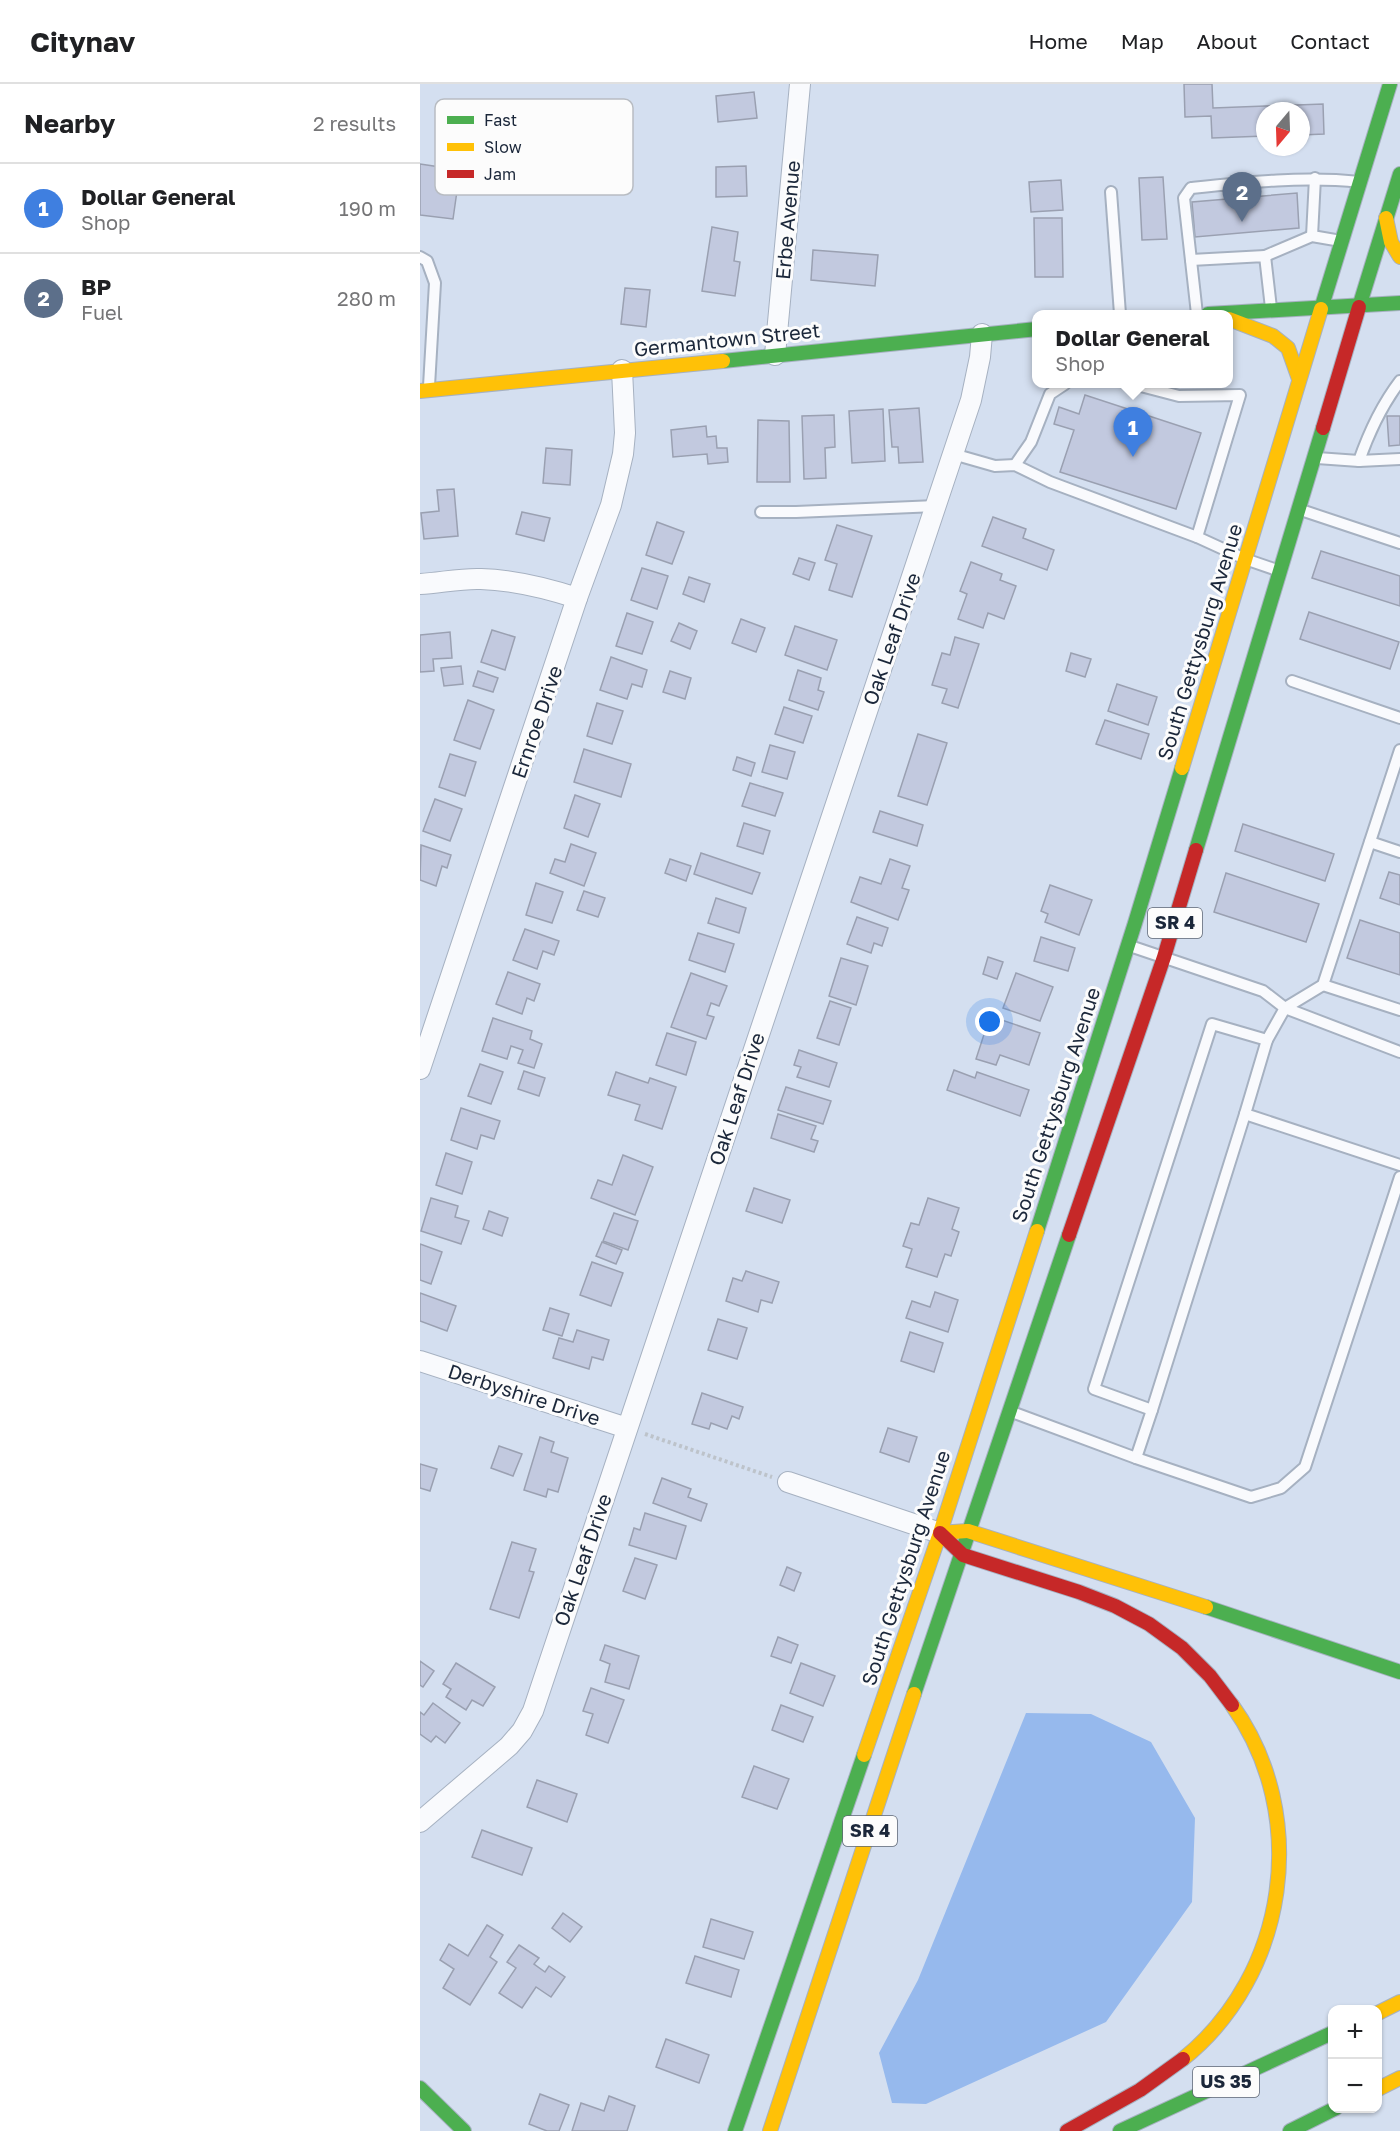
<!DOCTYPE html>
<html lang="en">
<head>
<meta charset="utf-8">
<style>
	:root { --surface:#fff; --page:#f6f6f6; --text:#202124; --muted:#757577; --line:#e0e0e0; --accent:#0b8043 }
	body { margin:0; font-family:"Golos Text",sans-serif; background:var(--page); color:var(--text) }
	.controls { position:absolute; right:18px; bottom:18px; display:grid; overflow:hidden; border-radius:12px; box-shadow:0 2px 4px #0004 }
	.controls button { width:54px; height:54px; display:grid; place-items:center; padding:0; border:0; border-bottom:2px solid var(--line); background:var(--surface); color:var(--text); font:30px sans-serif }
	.compass { position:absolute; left:836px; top:18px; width:54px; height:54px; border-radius:50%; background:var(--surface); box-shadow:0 2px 4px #0004; rotate:199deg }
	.you { position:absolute; left:570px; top:938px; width:21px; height:21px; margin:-15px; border:4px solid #fff; border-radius:50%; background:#1a73e8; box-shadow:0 0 0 9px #1a73e833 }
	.badge { display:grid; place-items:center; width:39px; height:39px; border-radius:50%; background:var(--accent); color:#fff; font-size:20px; font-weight:700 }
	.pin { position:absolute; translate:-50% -50px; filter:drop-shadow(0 2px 3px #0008) }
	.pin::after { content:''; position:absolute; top:32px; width:21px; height:18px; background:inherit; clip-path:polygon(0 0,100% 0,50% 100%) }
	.popup { position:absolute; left:612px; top:226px; width:201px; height:78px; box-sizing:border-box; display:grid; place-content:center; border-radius:12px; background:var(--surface); filter:drop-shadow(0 2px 4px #0005); font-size:20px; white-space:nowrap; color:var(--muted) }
	.popup b { font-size:22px; color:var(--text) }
	.popup::after { content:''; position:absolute; left:50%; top:100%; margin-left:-12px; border:12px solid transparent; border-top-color:var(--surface) }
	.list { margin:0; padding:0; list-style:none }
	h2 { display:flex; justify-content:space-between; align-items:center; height:78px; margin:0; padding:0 24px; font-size:26px }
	h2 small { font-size:20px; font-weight:400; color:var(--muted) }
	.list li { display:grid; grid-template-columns:39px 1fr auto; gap:18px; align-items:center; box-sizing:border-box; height:90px; padding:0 24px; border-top:2px solid var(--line) }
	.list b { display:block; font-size:22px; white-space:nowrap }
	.list p { margin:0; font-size:20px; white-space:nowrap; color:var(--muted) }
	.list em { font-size:20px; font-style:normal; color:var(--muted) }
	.map { position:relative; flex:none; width:980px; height:2047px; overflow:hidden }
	header { display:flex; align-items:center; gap:36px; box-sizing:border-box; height:84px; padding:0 30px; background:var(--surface); border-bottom:2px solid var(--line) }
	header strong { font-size:28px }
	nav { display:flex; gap:33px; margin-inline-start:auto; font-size:21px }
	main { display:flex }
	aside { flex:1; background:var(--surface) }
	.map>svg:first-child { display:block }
	.water { fill:#96b9ed }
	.building { fill:#c2c9df; stroke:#9aa0b1; stroke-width:1.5 }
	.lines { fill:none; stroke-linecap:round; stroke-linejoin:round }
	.lane-casing { stroke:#a6b1c1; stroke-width:14 }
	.street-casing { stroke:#a6b1c1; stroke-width:22 }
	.fast-casing { stroke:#a6b1c1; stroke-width:16 }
	.slow-casing { stroke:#a6b1c1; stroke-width:16 }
	.jam-casing { stroke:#a6b1c1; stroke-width:16 }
	.path { stroke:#bdc3ca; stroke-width:4; stroke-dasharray:3 3; stroke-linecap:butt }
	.lane { stroke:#f9fafd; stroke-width:10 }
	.street { stroke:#f9fafd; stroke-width:20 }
	.fast { stroke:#4caf50; stroke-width:14 }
	.slow { stroke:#ffc107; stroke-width:14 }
	.jam { stroke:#c62828; stroke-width:14 }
	.labels { text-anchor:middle; stroke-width:6; stroke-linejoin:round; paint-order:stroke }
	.shield { fill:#fcfcfc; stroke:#5e6774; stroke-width:1.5 }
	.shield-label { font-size:18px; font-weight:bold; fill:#1b273a }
	.street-label { font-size:20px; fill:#1b273a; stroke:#fcfcfc }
	.key { fill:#fcfcfc; stroke:#b8bcc2; stroke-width:1.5 }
	.key-label { font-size:16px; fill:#1b273a }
</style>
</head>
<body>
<header>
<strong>Citynav</strong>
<nav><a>Home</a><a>Map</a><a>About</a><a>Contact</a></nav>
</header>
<main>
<aside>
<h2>Nearby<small>2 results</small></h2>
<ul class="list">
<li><span class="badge" style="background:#3f7fe0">1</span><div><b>Dollar General</b><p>Shop</p></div><em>190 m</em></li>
<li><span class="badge" style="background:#5c6f8a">2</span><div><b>BP</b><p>Fuel</p></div><em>280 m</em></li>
</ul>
</aside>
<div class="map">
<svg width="980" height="2047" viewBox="0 0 980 2047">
	<rect width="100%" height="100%" fill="#d4dff0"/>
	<polygon class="water" points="606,1629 671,1630 731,1658 775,1734 772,1818 686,1938 506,2020 472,2019 459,1969 498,1896"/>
	<g class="building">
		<polygon points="764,0 792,0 793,24 903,20 904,50 881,51 881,27 845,27 845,52 792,54 791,32 765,33"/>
		<polygon points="334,8 337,34 298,38 296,12"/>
		<polygon points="0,80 40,86 33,135 0,131"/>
		<polygon points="326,82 327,112 296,113 296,83"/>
		<polygon points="743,93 747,155 722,156 719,94"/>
		<polygon points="641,96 643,126 611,128 609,98"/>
		<polygon points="877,109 879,144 775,153 772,118"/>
		<polygon points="614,134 642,134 643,193 615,193"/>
		<polygon points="292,143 318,148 314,177 320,178 315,212 282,207"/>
		<polygon points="393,166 458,171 455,202 391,196"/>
		<polygon points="205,204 230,206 226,243 201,240"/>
		<polygon points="665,311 781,349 756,425 640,388 654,346 634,340 639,323 659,330"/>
		<polygon points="499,324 503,378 479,379 478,363 472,363 469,326"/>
		<polygon points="463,325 465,377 432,379 429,327"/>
		<polygon points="414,331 415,363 405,364 406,394 384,395 382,332"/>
		<polygon points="967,332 980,332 980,361 969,362"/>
		<polygon points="338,336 369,337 370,398 337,398"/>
		<polygon points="286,342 287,353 296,352 297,364 307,364 308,378 288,380 287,370 253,373 251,346"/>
		<polygon points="126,364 152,366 150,401 123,399"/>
		<polygon points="34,405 38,452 4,455 1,429 19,427 17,406"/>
		<polygon points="102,428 130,434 124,457 96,450"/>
		<polygon points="573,433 606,445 603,454 634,466 627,486 562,462"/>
		<polygon points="237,438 264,448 252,480 226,471"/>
		<polygon points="417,441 452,452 432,513 409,506 417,480 405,476"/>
		<polygon points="901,467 980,492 980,522 892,494"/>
		<polygon points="379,474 395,479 389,496 373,490"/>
		<polygon points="551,478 582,490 580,496 596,502 584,535 568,529 563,544 538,535 547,510 540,507"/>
		<polygon points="222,484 248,492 237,525 211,516"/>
		<polygon points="269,493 290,500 284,518 263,510"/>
		<polygon points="889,528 979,558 970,585 880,555"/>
		<polygon points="207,529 233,538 222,570 196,562"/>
		<polygon points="321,535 345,544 336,568 312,559"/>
		<polygon points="259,539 277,547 270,565 251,557"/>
		<polygon points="375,542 417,556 407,586 365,571"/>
		<polygon points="72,546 95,553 85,586 61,578"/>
		<polygon points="30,548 32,574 13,575 14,587 0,588 0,551"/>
		<polygon points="535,553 559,560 538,624 522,619 527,605 512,601 522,569 530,571"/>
		<polygon points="651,569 671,575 665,593 646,587"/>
		<polygon points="191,573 227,586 222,603 212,600 207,615 180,606"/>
		<polygon points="41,582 43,600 24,602 21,584"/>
		<polygon points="378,586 401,594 398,606 404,608 398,626 369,616"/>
		<polygon points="58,587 78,594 73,608 53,602"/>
		<polygon points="250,587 271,594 265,615 243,608"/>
		<polygon points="697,600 737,613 728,641 688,627"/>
		<polygon points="48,616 74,626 60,665 34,656"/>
		<polygon points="177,619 203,627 192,660 167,652"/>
		<polygon points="364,623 392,632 383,659 355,650"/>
		<polygon points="685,636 729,650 721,675 676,660"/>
		<polygon points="498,650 527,659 507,721 478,712"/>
		<polygon points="350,661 375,668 367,695 342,688"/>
		<polygon points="164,665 211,680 201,713 154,698"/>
		<polygon points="30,670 56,678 45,712 19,703"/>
		<polygon points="317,673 335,679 331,692 313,686"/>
		<polygon points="330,699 363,709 355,732 322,722"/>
		<polygon points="155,711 180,720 168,753 144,744"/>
		<polygon points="15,715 42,725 30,757 3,747"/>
		<polygon points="460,727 503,741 497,762 453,748"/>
		<polygon points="324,739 350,747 343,770 317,762"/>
		<polygon points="823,740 914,770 905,797 815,767"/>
		<polygon points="151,760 176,769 164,802 130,789 135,775 145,778"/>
		<polygon points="1,761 31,771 27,784 22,782 16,802 0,796"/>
		<polygon points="281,769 340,789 332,810 274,790"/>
		<polygon points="250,775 271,782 266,797 245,789"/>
		<polygon points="470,775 490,782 482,804 489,806 478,836 431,818 440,793 461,800"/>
		<polygon points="969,788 980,791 980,821 960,814"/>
		<polygon points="806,789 899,820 886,858 794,828"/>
		<polygon points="116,799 143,808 132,839 106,831"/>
		<polygon points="630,801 672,816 659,851 625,838 628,830 621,827"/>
		<polygon points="164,807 185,814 178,833 157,826"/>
		<polygon points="296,814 326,824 319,849 288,839"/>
		<polygon points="437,833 468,844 462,862 454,859 451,869 427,860"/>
		<polygon points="940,836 980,849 980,891 927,874"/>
		<polygon points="105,845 139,857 134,871 123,867 117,885 93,876"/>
		<polygon points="278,849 314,860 305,888 269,876"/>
		<polygon points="621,853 655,864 648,887 614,877"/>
		<polygon points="568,873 583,878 577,895 563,890"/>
		<polygon points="421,874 448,882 436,921 409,912"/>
		<polygon points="88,888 120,900 114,917 107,914 102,930 76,920"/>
		<polygon points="271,889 307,902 299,922 291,919 287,931 294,933 286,955 251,943"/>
		<polygon points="596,889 633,903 620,937 583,924"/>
		<polygon points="410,917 431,924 419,961 397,954"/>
		<polygon points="570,932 620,949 609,981 580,971 576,981 556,975"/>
		<polygon points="73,934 112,947 110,955 122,960 114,984 98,979 103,966 91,962 87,975 62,967"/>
		<polygon points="247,949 276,958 266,991 236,981"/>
		<polygon points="379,966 417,979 409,1003 377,993 381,983 374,981"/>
		<polygon points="60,980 83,988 71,1020 48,1012"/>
		<polygon points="534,986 555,994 557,988 609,1006 600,1032 527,1006"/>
		<polygon points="104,987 125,994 119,1012 98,1005"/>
		<polygon points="196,988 228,999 230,994 256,1003 242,1045 215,1036 220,1021 188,1011"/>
		<polygon points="366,1003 411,1017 403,1040 358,1026"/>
		<polygon points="41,1024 80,1037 74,1055 61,1051 57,1065 31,1056"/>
		<polygon points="358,1030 396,1042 391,1055 398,1057 394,1068 351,1054"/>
		<polygon points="26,1069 52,1078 42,1110 16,1101"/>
		<polygon points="203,1071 233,1083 215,1131 171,1114 178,1096 192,1101"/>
		<polygon points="334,1104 370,1116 362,1139 326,1127"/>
		<polygon points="11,1114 38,1122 35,1133 49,1137 41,1160 1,1147"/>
		<polygon points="508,1114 539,1124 532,1145 539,1148 531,1172 525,1170 517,1193 486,1183 492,1165 483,1162 491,1139 499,1141"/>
		<polygon points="69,1127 88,1134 82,1152 63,1145"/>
		<polygon points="194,1129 218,1137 208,1166 183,1157"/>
		<polygon points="182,1158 202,1166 196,1180 176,1172"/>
		<polygon points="0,1160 22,1168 11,1200 0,1196"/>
		<polygon points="172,1178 203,1189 191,1222 160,1211"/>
		<polygon points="326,1187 359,1198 352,1219 341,1216 338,1228 306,1217 313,1194 322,1197"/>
		<polygon points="515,1208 538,1216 528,1248 486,1234 492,1217 510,1223"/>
		<polygon points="0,1209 36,1222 27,1247 0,1237"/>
		<polygon points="130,1224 149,1230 142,1252 123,1246"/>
		<polygon points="298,1235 327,1244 317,1275 288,1266"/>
		<polygon points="157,1246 189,1256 183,1276 172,1273 169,1285 133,1274 139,1254 153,1258"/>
		<polygon points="490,1248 523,1259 514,1288 481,1277"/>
		<polygon points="282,1309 323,1323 319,1335 312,1332 307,1345 291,1339 289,1345 272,1340"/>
		<polygon points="468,1344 497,1353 489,1378 460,1368"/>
		<polygon points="120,1353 134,1358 131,1368 148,1374 138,1408 128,1405 126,1413 104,1406"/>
		<polygon points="79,1362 102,1370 93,1392 71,1384"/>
		<polygon points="0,1380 17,1385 10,1407 0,1404"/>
		<polygon points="242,1394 271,1405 268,1413 287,1420 281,1437 233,1419"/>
		<polygon points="225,1429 266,1442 256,1475 209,1461 214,1444 220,1446"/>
		<polygon points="92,1458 116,1465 109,1487 114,1488 99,1534 70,1525"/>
		<polygon points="215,1474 237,1481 225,1515 203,1507"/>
		<polygon points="367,1483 381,1489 374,1507 360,1501"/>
		<polygon points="358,1553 378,1561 371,1579 351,1572"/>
		<polygon points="185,1561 219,1572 209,1605 185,1598 190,1580 180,1576"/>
		<polygon points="0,1577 14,1587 3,1603 0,1601"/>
		<polygon points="36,1579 75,1603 63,1622 52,1616 46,1626 26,1613 31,1605 23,1600"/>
		<polygon points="381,1579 415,1592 403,1622 370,1609"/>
		<polygon points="171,1604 204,1616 188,1659 166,1651 173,1630 163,1627"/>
		<polygon points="13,1619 40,1639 25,1659 16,1652 11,1658 0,1650 0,1628 4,1631"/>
		<polygon points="361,1621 393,1633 383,1658 352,1646"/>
		<polygon points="334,1682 369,1695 357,1725 322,1713"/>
		<polygon points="117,1696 157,1710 147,1738 107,1723"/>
		<polygon points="62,1746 112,1764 102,1791 52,1773"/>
		<polygon points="143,1829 162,1843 150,1858 132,1844"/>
		<polygon points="291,1835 333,1848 324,1875 283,1863"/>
		<polygon points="67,1841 83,1851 70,1873 77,1878 50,1921 23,1904 34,1885 20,1876 29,1860 48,1872"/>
		<polygon points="99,1861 119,1874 114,1880 125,1888 129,1882 145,1893 131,1913 116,1903 102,1924 79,1909 96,1884 87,1878"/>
		<polygon points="275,1872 319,1886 311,1913 266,1899"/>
		<polygon points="246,1955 289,1971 279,1999 236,1983"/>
		<polygon points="120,2010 149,2021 139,2047 127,2047 109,2040"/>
		<polygon points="189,2012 215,2022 207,2047 152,2047 161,2019 184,2027"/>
	</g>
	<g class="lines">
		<g class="lane-casing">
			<g id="lane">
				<polyline points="691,108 700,230"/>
				<polyline points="892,152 895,94"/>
				<polyline points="845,172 892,152 921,157"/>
				<polyline points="0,173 7,177 15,199 9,302"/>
				<polyline points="771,176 845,172 851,224"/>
				<path d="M777,230L764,114L771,104C828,98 883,92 940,98"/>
				<polyline points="713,300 759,312 820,311 777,453"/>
				<polyline points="533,370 575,382 595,381 630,398 777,453 825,475 857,486"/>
				<polyline points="897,374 939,377 980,375"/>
				<path d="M939,377C949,348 961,322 980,297"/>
				<polyline points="595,381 611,358 630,310 645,300"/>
				<polyline points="881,426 980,459"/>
				<polyline points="341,428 376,428 516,422"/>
				<polyline points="872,597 980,634"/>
				<polyline points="980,666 903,901 865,924 847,956 825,1030 980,1081"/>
				<polyline points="950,758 980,768"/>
				<polyline points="710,862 843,907 865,924 980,968"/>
				<polyline points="903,901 980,926"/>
				<polyline points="825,1030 732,1326 674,1305 792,940 847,956"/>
				<polyline points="592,1328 716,1374 831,1413 861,1404 885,1383 980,1093"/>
				<polyline points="716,1374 732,1326"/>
			</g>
		</g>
		<g class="street-casing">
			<g id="street">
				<polyline points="355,271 380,0"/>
				<path d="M0,500C20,499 41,494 61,495C94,496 126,504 157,514"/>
				<polyline points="0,985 157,514 191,421 203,370 205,349 202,286"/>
				<polyline points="0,1277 207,1344"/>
				<polyline points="368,1398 520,1449"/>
				<polyline points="0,1738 89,1662 102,1647 113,1627 551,316 560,273 562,250"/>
			</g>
		</g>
		<g class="fast-casing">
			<g id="fast">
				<polyline points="939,223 980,90"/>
				<polyline points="901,225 970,0"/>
				<polyline points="788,230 980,219"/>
				<polyline points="303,277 617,245"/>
				<polyline points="776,766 903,344"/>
				<polyline points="617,1147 715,839 762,684"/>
				<polyline points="786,1523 980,1588"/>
				<polyline points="494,1610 649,1151"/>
				<polyline points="0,2004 44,2047"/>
				<polyline points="315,2047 444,1671"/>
				<polyline points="700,2047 912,1949"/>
				<polyline points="870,2047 916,2024"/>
			</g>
		</g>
		<g class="slow-casing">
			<g id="slow">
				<polyline points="966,134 971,158 980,173"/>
				<polyline points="809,235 853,252 868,264 879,295"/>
				<polyline points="0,307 303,277"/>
				<polyline points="762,684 901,225"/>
				<polyline points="547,1447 520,1449 617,1147"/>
				<polyline points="548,1447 786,1523"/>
				<polyline points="444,1671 520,1449"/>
				<polyline points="958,1929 980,1918"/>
				<path d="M763,1975C868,1891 891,1731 812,1621"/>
				<polyline points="958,2005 980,1994"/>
				<polyline points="350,2047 494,1610"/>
			</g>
		</g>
		<g class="jam-casing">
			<g id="jam">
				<polyline points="903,344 939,223"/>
				<polyline points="649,1151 744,873 776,766"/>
				<polyline points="520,1449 543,1471 659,1508 695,1522 729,1540 762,1564 790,1592 812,1621"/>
				<polyline points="647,2047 720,2006 763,1975"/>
			</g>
		</g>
		<polyline class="path" points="225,1350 352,1393"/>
		<use href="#lane" class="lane"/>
		<use href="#street" class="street"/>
		<use href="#fast" class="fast"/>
		<use href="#slow" class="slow"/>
		<use href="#jam" class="jam"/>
	</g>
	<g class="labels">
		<g class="shield">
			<rect x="728" y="824" width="54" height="30" rx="4.5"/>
			<rect x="423" y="1732" width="54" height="30" rx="4.5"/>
			<rect x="773" y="1983" width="66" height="30" rx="4.5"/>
		</g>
		<g class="shield-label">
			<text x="755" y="845">SR 4</text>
			<text x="450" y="1753">SR 4</text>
			<text x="806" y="2004">US 35</text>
		</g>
		<g class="street-label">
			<text transform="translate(368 136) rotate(-85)" y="7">Erbe Avenue</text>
			<text transform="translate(307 256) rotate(-6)" y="7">Germantown Street</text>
			<text transform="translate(472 555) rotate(-71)" y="7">Oak Leaf Drive</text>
			<text transform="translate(780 558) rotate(-73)" y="7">South Gettysburg Avenue</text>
			<text transform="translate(117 638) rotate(-71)" y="7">Ernroe Drive</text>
			<text transform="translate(317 1015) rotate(-72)" y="7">Oak Leaf Drive</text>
			<text transform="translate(636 1021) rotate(-72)" y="7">South Gettysburg Avenue</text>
			<text transform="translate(104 1311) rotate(18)" y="7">Derbyshire Drive</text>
			<text transform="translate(163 1476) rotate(-71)" y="7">Oak Leaf Drive</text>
			<text transform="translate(486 1484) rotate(-72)" y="7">South Gettysburg Avenue</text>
		</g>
	</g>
	<rect x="15" y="15" width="198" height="96" rx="9" class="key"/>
	<rect x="27" y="32" width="27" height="8" fill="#4caf50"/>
	<rect x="27" y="59" width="27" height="8" fill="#ffc107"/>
	<rect x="27" y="86" width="27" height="8" fill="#c62828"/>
	<g class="key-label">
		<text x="64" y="42">Fast</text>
		<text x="64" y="69">Slow</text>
		<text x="64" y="96">Jam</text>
	</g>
</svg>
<div class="controls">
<button>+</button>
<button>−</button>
</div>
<svg class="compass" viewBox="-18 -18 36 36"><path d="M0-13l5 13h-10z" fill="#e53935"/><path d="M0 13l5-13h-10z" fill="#757577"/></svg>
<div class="you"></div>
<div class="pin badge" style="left:713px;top:373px;background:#3f7fe0">1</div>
<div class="popup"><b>Dollar General</b>Shop</div>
<div class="pin badge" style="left:822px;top:138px;background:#5c6f8a">2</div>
</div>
</main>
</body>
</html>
